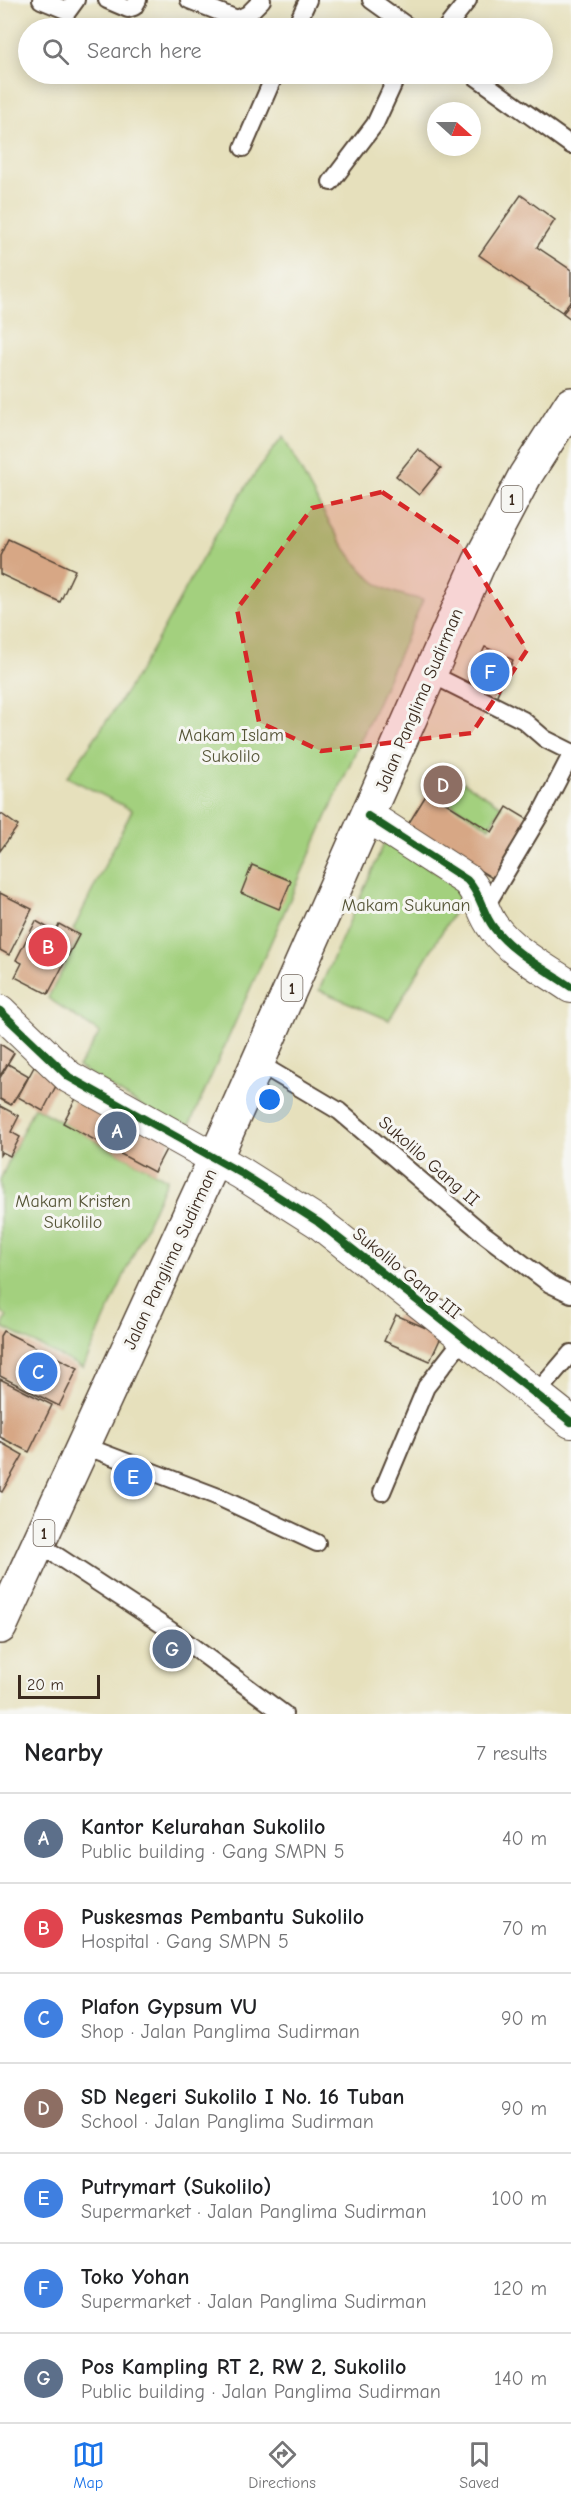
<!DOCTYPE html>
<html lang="en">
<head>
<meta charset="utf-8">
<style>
	:root { --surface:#fff; --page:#f6f6f6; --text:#202124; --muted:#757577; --line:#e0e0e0; --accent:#1a73e8 }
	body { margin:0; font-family:"Comic Neue",sans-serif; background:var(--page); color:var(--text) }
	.compass { position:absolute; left:427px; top:102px; width:54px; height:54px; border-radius:50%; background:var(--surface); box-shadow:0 3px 15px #0003; rotate:111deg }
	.scale { position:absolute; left:18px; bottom:15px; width:82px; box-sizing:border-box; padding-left:6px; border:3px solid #3b2a1e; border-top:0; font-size:16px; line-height:21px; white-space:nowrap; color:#3b2a1e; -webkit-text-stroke:4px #f6f6f2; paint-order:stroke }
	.you { position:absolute; left:270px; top:1100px; width:21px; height:21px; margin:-15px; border:4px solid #fff; border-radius:50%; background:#1a73e8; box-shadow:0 0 0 9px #1a73e833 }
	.badge { display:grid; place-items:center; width:39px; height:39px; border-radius:50%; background:var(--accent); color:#fff; font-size:20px; font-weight:700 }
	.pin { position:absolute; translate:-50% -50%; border:3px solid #fff; box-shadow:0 2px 6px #0006 }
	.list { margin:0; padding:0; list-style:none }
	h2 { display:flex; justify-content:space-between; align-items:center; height:78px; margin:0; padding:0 24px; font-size:26px }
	h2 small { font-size:20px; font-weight:400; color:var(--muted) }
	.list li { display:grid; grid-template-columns:39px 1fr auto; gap:18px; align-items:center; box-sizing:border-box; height:90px; padding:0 24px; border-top:2px solid var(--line) }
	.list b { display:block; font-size:22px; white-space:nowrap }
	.list p { margin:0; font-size:20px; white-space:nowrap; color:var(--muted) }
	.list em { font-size:20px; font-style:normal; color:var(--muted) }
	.icon { flex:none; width:33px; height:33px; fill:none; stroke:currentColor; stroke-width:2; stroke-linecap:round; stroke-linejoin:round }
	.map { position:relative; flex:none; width:571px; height:1714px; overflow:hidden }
	.search { position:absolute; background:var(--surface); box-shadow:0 3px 15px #0003; left:18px; right:18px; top:18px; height:66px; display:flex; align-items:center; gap:15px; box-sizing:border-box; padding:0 21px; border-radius:33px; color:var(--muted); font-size:22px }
	.sheet { height:708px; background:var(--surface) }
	nav { display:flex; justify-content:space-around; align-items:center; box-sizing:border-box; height:84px; border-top:2px solid var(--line); background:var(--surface); font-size:16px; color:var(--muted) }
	nav a { display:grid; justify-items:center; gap:3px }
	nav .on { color:var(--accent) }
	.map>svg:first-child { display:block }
	.green { fill:#a3d07e; stroke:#6f7d4e; stroke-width:1.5 }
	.building { fill:#d7a785 }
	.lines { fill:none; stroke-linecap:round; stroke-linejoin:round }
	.service-casing { stroke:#554536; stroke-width:20 }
	.minor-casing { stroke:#554536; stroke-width:34 }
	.trunk-casing { stroke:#554536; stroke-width:36 }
	.service { stroke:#fff; stroke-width:16 }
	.minor { stroke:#fff; stroke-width:32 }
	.trunk { stroke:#fff; stroke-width:33 }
	.cycleway-casing { stroke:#f6f6f2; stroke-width:11 }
	.cycleway { stroke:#1b5e20; stroke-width:8 }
	.marked { fill:#d62828; fill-opacity:0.2; stroke:#d62828; stroke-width:4.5; stroke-dasharray:12 8; stroke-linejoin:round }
	.labels { text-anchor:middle; stroke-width:6; stroke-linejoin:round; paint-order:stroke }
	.shield { fill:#f6f6f2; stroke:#73675e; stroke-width:1.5 }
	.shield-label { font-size:16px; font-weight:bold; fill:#3b2a1e }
	.street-label { font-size:18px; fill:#3b2a1e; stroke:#f6f6f2 }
	.park-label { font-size:18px; fill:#555436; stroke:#f6f6f2 }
</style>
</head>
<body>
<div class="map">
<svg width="571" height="1714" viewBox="0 0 571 1714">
	<rect width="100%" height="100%" fill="#f6f6f2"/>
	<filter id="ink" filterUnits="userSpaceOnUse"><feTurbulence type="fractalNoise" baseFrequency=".0167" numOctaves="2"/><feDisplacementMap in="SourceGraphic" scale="12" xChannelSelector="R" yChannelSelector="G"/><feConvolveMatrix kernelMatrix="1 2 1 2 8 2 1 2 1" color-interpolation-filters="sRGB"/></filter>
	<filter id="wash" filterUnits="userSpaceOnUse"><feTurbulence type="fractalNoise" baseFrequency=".008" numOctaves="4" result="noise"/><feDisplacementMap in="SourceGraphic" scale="24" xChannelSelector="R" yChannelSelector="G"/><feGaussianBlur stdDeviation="1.35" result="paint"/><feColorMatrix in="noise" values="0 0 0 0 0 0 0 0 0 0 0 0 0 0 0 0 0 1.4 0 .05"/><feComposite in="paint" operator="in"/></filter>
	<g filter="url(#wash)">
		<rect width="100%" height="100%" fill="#e6e0bc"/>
		<g class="green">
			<path d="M283,437C305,476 341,556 375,582C389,593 406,596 423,600L186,1133L78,1067L100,1033L48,998L81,935L73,930L132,810L67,777C100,731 133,685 160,635C198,567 233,497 283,437Z"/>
			<polygon points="442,769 502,806 489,827 429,790"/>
			<polygon points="386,839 466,892 389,1020 319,990"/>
			<polygon points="34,1107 167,1179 83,1368 2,1327 7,1316 0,1312 0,1180"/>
		</g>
		<g id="blocks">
			<g class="building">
				<polygon points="521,195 555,220 537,247 571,270 571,300 562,312 479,255"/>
				<polygon points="571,303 571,319 563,313"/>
				<polygon points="418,449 441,468 419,495 396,476"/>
				<polygon points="8,539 75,570 60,602 0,574 0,556"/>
				<polygon points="485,647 513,660 496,697 468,683"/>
				<polygon points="428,792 492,832 507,807 532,822 497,881 407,826"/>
				<polygon points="0,813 18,826 0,851"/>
				<polygon points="252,865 291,881 279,909 241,893"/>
				<polygon points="0,893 32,909 9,955 0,950"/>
				<polygon points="36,921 55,932 59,924 79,935 48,994 15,977 22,963 16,960"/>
				<polygon points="0,1044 14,1053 0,1076"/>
				<polygon points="8,1064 29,1076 11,1105 0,1099 0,1078"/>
				<polygon points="34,1067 59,1080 43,1111 18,1097"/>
				<polygon points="80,1091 171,1140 154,1172 63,1123"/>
				<polygon points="0,1106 19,1116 11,1132 20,1137 10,1156 2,1152 0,1155"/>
				<polygon points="396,1315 442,1335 430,1361 384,1341"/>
				<polygon points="3,1331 78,1368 59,1406 0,1376 0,1336"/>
				<polygon points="0,1379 52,1405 29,1452 0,1437"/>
				<polygon points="0,1442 23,1455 2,1492 0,1491"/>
			</g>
		</g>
	</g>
	<g filter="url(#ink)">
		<use href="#blocks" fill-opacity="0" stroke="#554536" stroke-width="1.5"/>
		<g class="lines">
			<g class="service-casing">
				<g id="service">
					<polyline points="41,0 68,11 76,0"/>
					<polyline points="107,0 128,9 134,7 138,0"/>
					<polyline points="189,0 237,19 248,14 262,0"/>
					<polyline points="371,0 410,28"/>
					<polyline points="295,28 308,0"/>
					<polyline points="446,28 468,0"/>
					<polyline points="472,74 571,145"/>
					<polyline points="243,148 275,74"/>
					<polyline points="331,182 375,124 398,74"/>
					<polyline points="431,674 523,720 545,739 571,752"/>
					<polyline points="484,909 540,815 571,755"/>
					<polyline points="258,1063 339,1111 485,1235 550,1284 571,1294"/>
					<polyline points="535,1395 571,1353"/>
					<polyline points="85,1446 216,1496 317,1543"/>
					<polyline points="382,1492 426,1387 464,1338"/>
					<polyline points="39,1544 170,1630 284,1714"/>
				</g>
			</g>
			<g class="minor-casing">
				<g id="minor">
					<path d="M368,816L467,880C481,894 482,913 494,928C513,953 545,969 571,987"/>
					<polyline points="0,1011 69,1077 241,1173 318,1222 571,1422"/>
				</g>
			</g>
			<g class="trunk-casing">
				<polyline id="trunk" points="0,1627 215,1159 479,563 525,476 571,404"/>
			</g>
			<use href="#service" class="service"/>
			<use href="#minor" class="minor"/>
			<use href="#trunk" class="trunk"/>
			<g class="cycleway-casing">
				<g id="cycleway">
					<path d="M368,816L467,880C481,894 482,913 494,928C513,953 545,969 571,987"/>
					<polyline points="0,1011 69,1077 241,1173 318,1222 571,1422"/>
				</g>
			</g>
			<use href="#cycleway" class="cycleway"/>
		</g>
	</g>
	<path class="marked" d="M382,492L461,544L527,650L472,733L321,751L259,722L237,609L312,508Z"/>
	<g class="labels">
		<g class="shield">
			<rect x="501.5" y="486" width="21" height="26" rx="4.5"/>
			<rect x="281.5" y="975" width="21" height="26" rx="4.5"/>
			<rect x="33.5" y="1520" width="21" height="26" rx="4.5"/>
		</g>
		<g class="shield-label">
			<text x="512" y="505">1</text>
			<text x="292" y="994">1</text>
			<text x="44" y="1539">1</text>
		</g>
		<g class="street-label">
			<text transform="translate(419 700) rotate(-67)" y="6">Jalan Panglima Sudirman</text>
			<text transform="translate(429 1161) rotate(41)" y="6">Sukolilo Gang II</text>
			<text transform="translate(170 1259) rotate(-65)" y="6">Jalan Panglima Sudirman</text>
			<text transform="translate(407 1273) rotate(39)" y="6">Sukolilo Gang III</text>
		</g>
		<g class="park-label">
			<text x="231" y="741">Makam Islam<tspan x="231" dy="21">Sukolilo</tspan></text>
			<text x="406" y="911">Makam Sukunan</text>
			<text x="73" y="1207">Makam Kristen<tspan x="73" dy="21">Sukolilo</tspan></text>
		</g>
	</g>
</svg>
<svg class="compass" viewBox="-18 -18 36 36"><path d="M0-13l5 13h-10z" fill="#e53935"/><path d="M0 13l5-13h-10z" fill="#757577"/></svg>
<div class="scale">20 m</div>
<div class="you"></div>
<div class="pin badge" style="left:117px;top:1131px;background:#5c6f8a">A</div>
<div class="pin badge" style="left:48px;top:947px;background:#e0444e">B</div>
<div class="pin badge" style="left:38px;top:1372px;background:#3f7fe0">C</div>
<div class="pin badge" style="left:443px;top:785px;background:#8d6e63">D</div>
<div class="pin badge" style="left:133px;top:1477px;background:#3f7fe0">E</div>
<div class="pin badge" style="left:490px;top:672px;background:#3f7fe0">F</div>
<div class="pin badge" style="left:172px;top:1649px;background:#5c6f8a">G</div>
<div class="search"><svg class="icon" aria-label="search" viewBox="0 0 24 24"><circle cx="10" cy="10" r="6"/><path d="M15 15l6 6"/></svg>Search here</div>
</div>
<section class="sheet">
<h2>Nearby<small>7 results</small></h2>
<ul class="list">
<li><span class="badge" style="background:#5c6f8a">A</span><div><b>Kantor Kelurahan Sukolilo</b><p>Public building · Gang SMPN 5</p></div><em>40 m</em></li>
<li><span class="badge" style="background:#e0444e">B</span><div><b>Puskesmas Pembantu Sukolilo</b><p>Hospital · Gang SMPN 5</p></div><em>70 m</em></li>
<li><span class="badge" style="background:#3f7fe0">C</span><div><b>Plafon Gypsum VU</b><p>Shop · Jalan Panglima Sudirman</p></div><em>90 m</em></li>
<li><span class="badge" style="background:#8d6e63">D</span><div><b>SD Negeri Sukolilo I No. 16 Tuban</b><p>School · Jalan Panglima Sudirman</p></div><em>90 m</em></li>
<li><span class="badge" style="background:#3f7fe0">E</span><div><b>Putrymart (Sukolilo)</b><p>Supermarket · Jalan Panglima Sudirman</p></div><em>100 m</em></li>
<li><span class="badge" style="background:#3f7fe0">F</span><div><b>Toko Yohan</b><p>Supermarket · Jalan Panglima Sudirman</p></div><em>120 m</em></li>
<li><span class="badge" style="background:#5c6f8a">G</span><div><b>Pos Kampling RT 2, RW 2, Sukolilo</b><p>Public building · Jalan Panglima Sudirman</p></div><em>140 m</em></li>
</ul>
</section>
<nav>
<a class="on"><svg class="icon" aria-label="map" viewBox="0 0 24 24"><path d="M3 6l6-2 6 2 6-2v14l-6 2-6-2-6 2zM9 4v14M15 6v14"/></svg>Map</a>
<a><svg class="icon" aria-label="directions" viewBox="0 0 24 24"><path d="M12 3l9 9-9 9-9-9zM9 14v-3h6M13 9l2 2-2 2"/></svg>Directions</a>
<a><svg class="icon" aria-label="saved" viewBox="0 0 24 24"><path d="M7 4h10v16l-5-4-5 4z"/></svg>Saved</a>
</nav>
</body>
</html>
